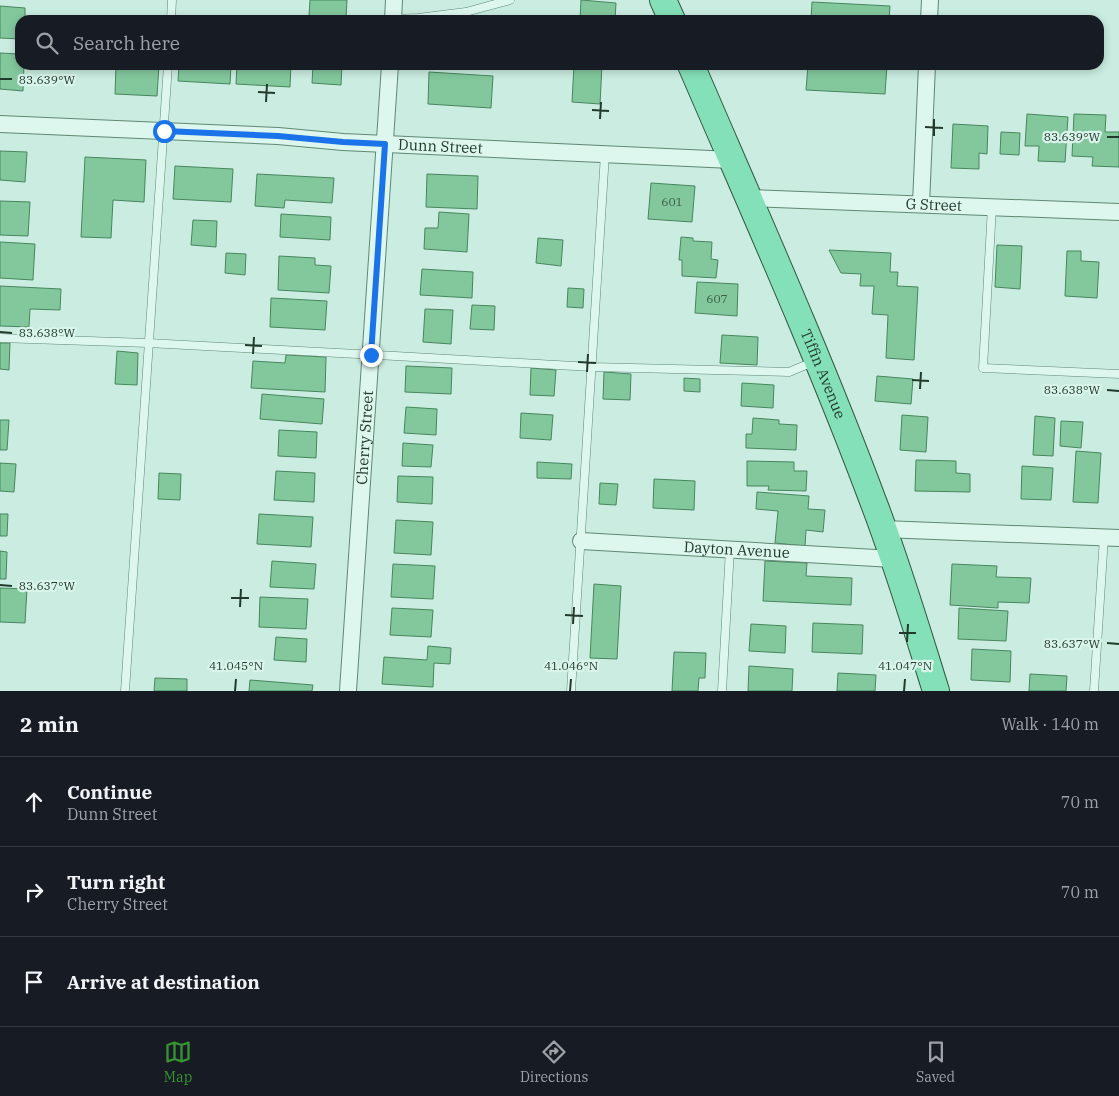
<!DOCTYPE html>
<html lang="en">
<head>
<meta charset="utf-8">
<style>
	:root { --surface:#171b24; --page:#242831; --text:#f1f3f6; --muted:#9ea1a6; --line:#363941; --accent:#389433 }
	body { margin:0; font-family:"IBM Plex Serif",serif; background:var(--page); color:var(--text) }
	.stop { position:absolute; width:15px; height:15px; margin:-11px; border:4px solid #1a73e8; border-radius:50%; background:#fff }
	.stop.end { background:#1a73e8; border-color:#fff; box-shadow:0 1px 5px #0008 }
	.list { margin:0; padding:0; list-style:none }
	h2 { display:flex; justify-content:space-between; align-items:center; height:65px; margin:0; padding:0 20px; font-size:21px }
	h2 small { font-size:16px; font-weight:400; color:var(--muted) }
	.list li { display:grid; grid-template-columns:32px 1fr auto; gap:15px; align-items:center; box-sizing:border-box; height:90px; padding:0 20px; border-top:1px solid var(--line) }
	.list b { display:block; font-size:19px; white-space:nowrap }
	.list p { margin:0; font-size:16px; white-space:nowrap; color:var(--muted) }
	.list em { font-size:16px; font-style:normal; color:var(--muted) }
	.icon { flex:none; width:28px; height:28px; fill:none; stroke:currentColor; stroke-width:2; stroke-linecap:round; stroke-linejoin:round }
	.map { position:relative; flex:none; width:1119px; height:691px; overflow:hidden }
	.search { position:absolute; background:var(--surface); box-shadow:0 2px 8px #0003; left:15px; right:15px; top:15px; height:55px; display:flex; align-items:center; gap:12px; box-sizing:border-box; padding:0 18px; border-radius:15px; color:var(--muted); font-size:19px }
	.sheet { height:335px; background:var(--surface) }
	nav { display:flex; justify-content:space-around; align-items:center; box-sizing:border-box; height:70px; border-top:1px solid var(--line); background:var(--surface); font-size:14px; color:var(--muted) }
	nav a { display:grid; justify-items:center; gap:2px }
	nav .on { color:var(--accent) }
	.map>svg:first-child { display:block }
	.building { fill:#83c89d; stroke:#47865d }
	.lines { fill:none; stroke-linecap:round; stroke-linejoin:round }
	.service-casing { stroke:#5f8873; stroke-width:9 }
	.minor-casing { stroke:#5f8873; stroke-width:18 }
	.trunk-casing { stroke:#335742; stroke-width:28 }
	.service { stroke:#ddf7ee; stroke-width:8 }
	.minor { stroke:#ddf7ee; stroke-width:16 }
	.trunk { stroke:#84e0b8; stroke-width:26 }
	.route { stroke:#1a73e8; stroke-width:6 }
	.ticks { fill:none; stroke:#223a2c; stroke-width:2 }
	.labels { text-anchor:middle; stroke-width:4.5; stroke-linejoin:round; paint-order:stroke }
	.number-label { font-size:12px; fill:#3a5e48 }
	.street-label { font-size:15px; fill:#223a2c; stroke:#d9f4eb }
	.ticks-label { font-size:12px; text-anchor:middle; fill:#223a2c; stroke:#d9f4eb; stroke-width:4.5; stroke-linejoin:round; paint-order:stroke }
</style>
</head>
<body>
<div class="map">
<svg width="1119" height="691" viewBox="0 0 1119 691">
	<rect width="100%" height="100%" fill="#caece1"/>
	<g class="building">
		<polygon points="310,0 347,0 346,18 309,16"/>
		<polygon points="581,0 616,3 615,20 580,20"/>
		<polygon points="812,2 890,6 889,20 811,20"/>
		<polygon points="0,6 25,8 25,20 20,20 20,39 0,38"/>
		<polygon points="0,53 20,54 20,65 24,65 23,91 0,89"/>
		<polygon points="116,65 159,65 157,96 115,94"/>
		<polygon points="179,65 231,65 230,84 178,81"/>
		<polygon points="237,65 291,65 290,87 236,84"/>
		<polygon points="313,65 342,65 341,85 312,83"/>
		<polygon points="574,65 602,65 600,104 572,102"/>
		<polygon points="808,65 887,65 885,94 806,90"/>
		<polygon points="429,72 493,76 491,108 428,104"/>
		<polygon points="1027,114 1068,117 1065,162 1038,161 1039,146 1025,146"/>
		<polygon points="1074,114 1106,115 1105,132 1119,132 1119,167 1092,166 1093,157 1072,156"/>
		<polygon points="953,124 988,126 987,154 979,153 979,169 951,168"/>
		<polygon points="1001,132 1020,133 1019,155 1000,154"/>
		<polygon points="0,151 27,152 25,182 0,180"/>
		<polygon points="85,157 146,160 144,202 113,200 111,238 81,237"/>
		<polygon points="175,166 233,169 231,202 173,199"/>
		<polygon points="257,174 334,178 332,203 285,200 284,208 255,206"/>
		<polygon points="427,174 478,176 477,209 426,207"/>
		<polygon points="651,183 695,186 692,222 648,219"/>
		<polygon points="0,201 30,202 28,236 0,235"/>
		<polygon points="439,212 469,214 467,252 424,249 425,228 438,228"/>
		<polygon points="281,214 331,217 330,240 280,237"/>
		<polygon points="193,220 217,221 216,247 191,245"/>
		<polygon points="681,237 693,238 693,241 712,242 711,259 718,260 716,278 682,276 682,260 679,260"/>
		<polygon points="538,238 563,240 561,266 536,263"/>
		<polygon points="0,242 35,244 33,280 0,278"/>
		<polygon points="997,245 1022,246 1020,289 995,287"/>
		<polygon points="829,250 891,253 890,272 898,272 897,286 918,287 914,360 886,358 888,315 872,314 874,286 860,286 861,274 841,273"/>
		<polygon points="1067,251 1081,251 1081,261 1099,262 1097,298 1065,296"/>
		<polygon points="226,253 246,254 245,275 225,273"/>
		<polygon points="279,256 315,258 315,265 331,266 329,293 278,290"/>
		<polygon points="422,269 473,272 472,298 420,295"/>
		<polygon points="697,282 738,284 737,316 695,313"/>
		<polygon points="0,286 61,289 60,310 30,309 29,327 0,326"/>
		<polygon points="568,288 584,289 583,308 567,307"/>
		<polygon points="271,298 327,301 325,330 270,327"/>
		<polygon points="472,305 495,306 494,330 470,329"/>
		<polygon points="425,309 453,310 451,344 423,342"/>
		<polygon points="722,335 758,337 757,365 720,363"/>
		<polygon points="0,343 10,343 9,370 0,369"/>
		<polygon points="117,351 138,353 137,385 115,384"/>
		<polygon points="286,355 326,357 325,392 251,388 253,361 285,363"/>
		<polygon points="406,366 452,368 451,394 405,392"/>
		<polygon points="531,368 556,370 554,396 530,395"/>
		<polygon points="604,372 631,374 630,400 603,399"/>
		<polygon points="877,376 913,379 911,404 875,401"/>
		<polygon points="684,378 700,379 700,392 684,391"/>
		<polygon points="742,383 774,385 773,408 741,406"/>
		<polygon points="262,394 324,399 322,424 260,419"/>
		<polygon points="406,407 437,409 436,435 404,433"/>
		<polygon points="521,413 553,415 551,440 520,438"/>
		<polygon points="902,415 928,417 926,452 900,450"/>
		<polygon points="1035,416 1055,418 1053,456 1033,455"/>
		<polygon points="753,418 779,420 779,424 797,425 796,450 746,448 746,434 752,434"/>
		<polygon points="0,420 9,420 7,450 0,450"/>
		<polygon points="1061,421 1083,422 1081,448 1060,446"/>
		<polygon points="279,430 317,432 316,458 278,456"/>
		<polygon points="403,443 433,445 431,467 402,466"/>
		<polygon points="1076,451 1101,453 1098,503 1073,502"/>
		<polygon points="916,460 956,461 956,473 970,474 970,492 915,491"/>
		<polygon points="747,461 794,462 794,471 807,471 806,491 768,490 769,486 747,486"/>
		<polygon points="537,462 572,464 571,479 537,478"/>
		<polygon points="0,463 16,464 14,492 0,491"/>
		<polygon points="1022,466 1053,468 1051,500 1021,499"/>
		<polygon points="276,471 315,473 314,502 274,500"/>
		<polygon points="159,473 181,474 180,500 158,499"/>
		<polygon points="398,476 433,477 432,504 397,502"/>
		<polygon points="654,479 695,481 694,510 653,508"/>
		<polygon points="600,483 618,484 616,505 599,504"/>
		<polygon points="757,492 809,496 808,509 825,510 823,532 806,530 805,546 775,543 778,511 756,509"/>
		<polygon points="0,514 8,514 7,536 0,536"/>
		<polygon points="259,514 313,517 311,547 257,544"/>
		<polygon points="396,520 433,522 431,555 394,553"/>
		<polygon points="0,551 7,552 6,579 0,579"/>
		<polygon points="272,561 316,564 314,589 270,587"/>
		<polygon points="765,561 807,563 806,576 852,578 851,605 763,601"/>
		<polygon points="393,564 435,566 433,599 391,597"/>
		<polygon points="952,564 997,566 996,577 1031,578 1029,603 998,602 998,608 950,605"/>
		<polygon points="594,584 621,586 617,659 590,658"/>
		<polygon points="0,588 27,589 25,623 0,622"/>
		<polygon points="260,597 308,599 306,629 259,627"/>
		<polygon points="392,608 433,610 431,637 390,635"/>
		<polygon points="959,608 1008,611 1006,641 958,639"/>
		<polygon points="813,623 863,625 862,654 812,652"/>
		<polygon points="751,624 786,626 785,653 749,651"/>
		<polygon points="276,637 307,639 306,662 274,660"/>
		<polygon points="428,646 451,648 450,664 434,663 433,687 382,684 384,657 427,660"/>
		<polygon points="972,649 1011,651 1010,682 971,680"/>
		<polygon points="674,652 706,653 705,678 699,678 698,691 672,691"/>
		<polygon points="749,666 793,669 792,691 748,691"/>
		<polygon points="838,673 876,675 875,691 837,691"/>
		<polygon points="1030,674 1067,676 1066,691 1029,691"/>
		<polygon points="155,678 187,679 187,691 154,691"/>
		<polygon points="250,680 313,685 312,691 249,691"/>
	</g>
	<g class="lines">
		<g class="service-casing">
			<g id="service">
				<polyline points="393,19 418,18 466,12 510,0"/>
				<polyline points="171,20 172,0"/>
				<polyline points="992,207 983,368 1119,374"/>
				<polyline points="0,338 148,343 395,356 592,367 789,372 813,362"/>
				<polyline points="125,691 168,65"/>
				<polyline points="571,691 605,154"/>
				<polyline points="722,691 730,549"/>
				<polyline points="1094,691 1104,537"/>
			</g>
		</g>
		<g class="minor-casing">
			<g id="minor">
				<polyline points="393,20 394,0"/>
				<polyline points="929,20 930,0"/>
				<path id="s1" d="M0,124L278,136L343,142L732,160"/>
				<path id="s2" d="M748,198L1119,212"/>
				<polyline points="921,204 927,65"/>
				<polyline points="883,529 1119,538"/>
				<path id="s3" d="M581,541L893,559"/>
				<path id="s4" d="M348,691L390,65"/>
			</g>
		</g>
		<g class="trunk-casing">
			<g id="trunk">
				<polyline points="663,0 672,20"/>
				<path id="s5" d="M691,65C753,209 818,354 873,501C897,563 916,627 936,691"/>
			</g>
		</g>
		<use href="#service" class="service"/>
		<use href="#minor" class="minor"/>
		<use href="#trunk" class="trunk"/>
	</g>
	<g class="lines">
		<polyline class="route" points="164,131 278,136 343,142 385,144 371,355"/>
	</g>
	<path class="ticks" d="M0,79H12M258,92L275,93M266,102L267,84M592,110L609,111M600,119L601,102M925,127L943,128M934,136V119M1107,137H1119M0,332L12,333M245,345L262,346M253,354L254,337M578,362L596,363M587,372L588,354M912,380L929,381M920,389L921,372M1107,390L1119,391M0,585L12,586M231,598H249M240,607L241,589M565,615L583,616M573,624L574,607M899,633H916M907,642L908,624M1107,643L1119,644M235,691L236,679M570,691L571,679M904,691L905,679"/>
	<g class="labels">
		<g class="number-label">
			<text x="672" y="206">601</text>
			<text x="717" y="303">607</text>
		</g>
		<g class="street-label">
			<text dy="5" stroke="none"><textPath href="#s1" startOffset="441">Dunn Street</textPath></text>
			<text dy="5" stroke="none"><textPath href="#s2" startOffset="186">G Street</textPath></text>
			<text dy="5" stroke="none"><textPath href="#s5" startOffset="336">Tiffin Avenue</textPath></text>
			<text dy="5" stroke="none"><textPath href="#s4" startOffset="254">Cherry Street</textPath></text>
			<text dy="5" stroke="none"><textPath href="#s3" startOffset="156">Dayton Avenue</textPath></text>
		</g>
	</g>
	<g class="ticks-label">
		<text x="47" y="84">83.639°W</text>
		<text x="1072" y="141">83.639°W</text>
		<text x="47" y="337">83.638°W</text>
		<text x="1072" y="394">83.638°W</text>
		<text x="47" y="590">83.637°W</text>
		<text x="1072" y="648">83.637°W</text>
		<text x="236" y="670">41.045°N</text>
		<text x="571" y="670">41.046°N</text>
		<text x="905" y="670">41.047°N</text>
	</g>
</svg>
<div class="stop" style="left:164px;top:131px"></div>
<div class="stop end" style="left:371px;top:355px"></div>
<div class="search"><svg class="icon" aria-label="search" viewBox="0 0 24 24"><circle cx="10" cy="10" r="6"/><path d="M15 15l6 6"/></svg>Search here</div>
</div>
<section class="sheet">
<h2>2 min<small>Walk · 140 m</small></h2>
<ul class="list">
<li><svg class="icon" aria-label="ahead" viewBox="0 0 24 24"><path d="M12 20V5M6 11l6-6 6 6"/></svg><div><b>Continue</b><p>Dunn Street</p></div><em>70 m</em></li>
<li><svg class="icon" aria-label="right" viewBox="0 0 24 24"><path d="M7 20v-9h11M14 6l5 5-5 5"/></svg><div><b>Turn right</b><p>Cherry Street</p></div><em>70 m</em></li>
<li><svg class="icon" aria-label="arrive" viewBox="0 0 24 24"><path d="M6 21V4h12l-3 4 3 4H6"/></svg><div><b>Arrive at destination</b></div></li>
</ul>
</section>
<nav>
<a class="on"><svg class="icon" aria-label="map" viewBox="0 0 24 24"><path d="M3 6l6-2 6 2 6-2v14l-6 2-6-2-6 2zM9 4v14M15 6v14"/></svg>Map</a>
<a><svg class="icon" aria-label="directions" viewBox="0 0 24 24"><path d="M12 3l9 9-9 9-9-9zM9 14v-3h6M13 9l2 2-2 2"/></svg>Directions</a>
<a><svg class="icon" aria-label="saved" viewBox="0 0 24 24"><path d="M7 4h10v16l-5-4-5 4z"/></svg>Saved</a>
</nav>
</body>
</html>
